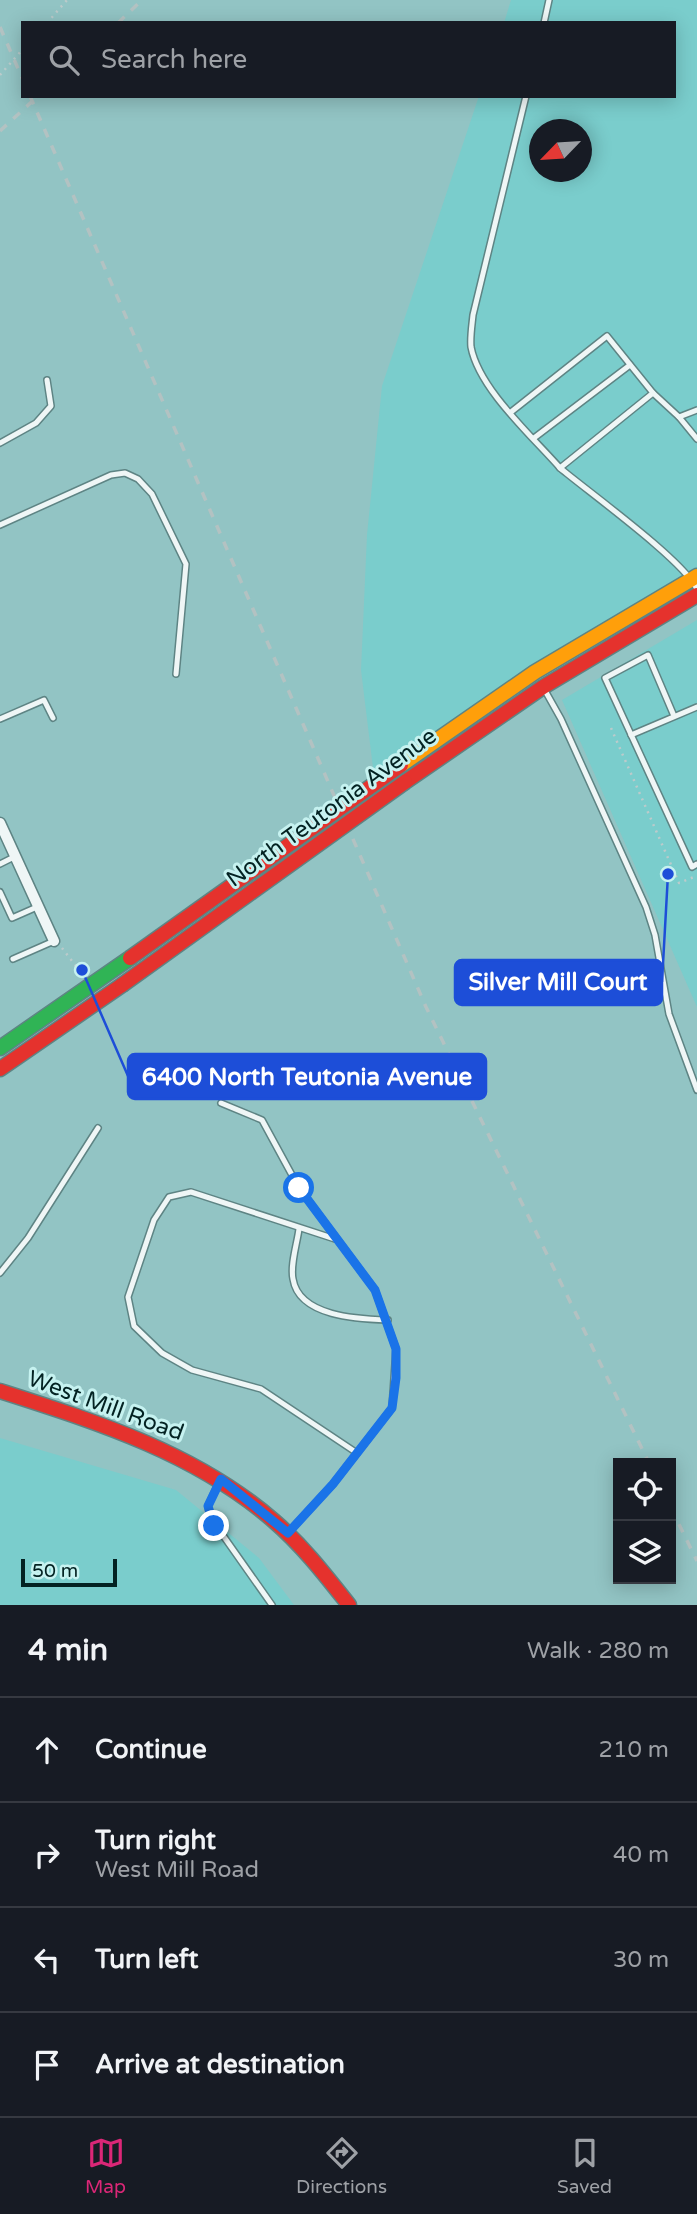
<!DOCTYPE html>
<html lang="en">
<head>
<meta charset="utf-8">
<style>
	:root { --surface:#171b24; --page:#242831; --text:#f1f3f6; --muted:#9ea1a6; --line:#363941; --accent:#db2777 }
	body { margin:0; font-family:"Varela Round",sans-serif; background:var(--page); color:var(--text) }
	.controls { position:absolute; right:21px; bottom:21px; display:grid; overflow:hidden; border-radius:0px; box-shadow:0 4px 18px #0003 }
	.controls button { width:63px; height:63px; display:grid; place-items:center; padding:0; border:0; border-bottom:2px solid var(--line); background:var(--surface); color:var(--text); font:35px sans-serif }
	.compass { position:absolute; left:529px; top:119px; width:63px; height:63px; border-radius:50%; background:var(--surface); box-shadow:0 4px 18px #0003; rotate:245deg }
	.scale { position:absolute; left:21px; bottom:18px; width:96px; box-sizing:border-box; padding-left:7px; border:4px solid #032222; border-top:0; font-size:19px; line-height:24px; white-space:nowrap; color:#032222; -webkit-text-stroke:5px #c6f2f0; paint-order:stroke }
	.stop { position:absolute; width:21px; height:21px; margin:-16px; border:5px solid #1a73e8; border-radius:50%; background:#fff }
	.stop.end { background:#1a73e8; border-color:#fff; box-shadow:0 2px 7px #0008 }
	.list { margin:0; padding:0; list-style:none }
	h2 { display:flex; justify-content:space-between; align-items:center; height:91px; margin:0; padding:0 28px; font-size:30px }
	h2 small { font-size:23px; font-weight:400; color:var(--muted) }
	.list li { display:grid; grid-template-columns:46px 1fr auto; gap:21px; align-items:center; box-sizing:border-box; height:105px; padding:0 28px; border-top:2px solid var(--line) }
	.list b { display:block; font-size:26px; white-space:nowrap }
	.list p { margin:0; font-size:23px; white-space:nowrap; color:var(--muted) }
	.list em { font-size:23px; font-style:normal; color:var(--muted) }
	.icon { flex:none; width:38px; height:38px; fill:none; stroke:currentColor; stroke-width:2; stroke-linecap:round; stroke-linejoin:round }
	.map { position:relative; flex:none; width:697px; height:1605px; overflow:hidden }
	.search { position:absolute; background:var(--surface); box-shadow:0 4px 18px #0003; left:21px; right:21px; top:21px; height:77px; display:flex; align-items:center; gap:18px; box-sizing:border-box; padding:0 24px; border-radius:0px; color:var(--muted); font-size:26px }
	.sheet { height:511px; background:var(--surface) }
	nav { display:flex; justify-content:space-around; align-items:center; box-sizing:border-box; height:98px; border-top:2px solid var(--line); background:var(--surface); font-size:19px; color:var(--muted) }
	nav a { display:grid; justify-items:center; gap:4px }
	nav .on { color:var(--accent) }
	.map>svg:first-child { display:block }
	.built { fill:#7acdcc; fill-rule:evenodd }
	.lines { fill:none; stroke-linecap:round; stroke-linejoin:round }
	.lane-casing { stroke:#5e8484; stroke-width:8 }
	.street-casing { stroke:#5e8484; stroke-width:13 }
	.fast-casing { stroke:#5e8484; stroke-width:17 }
	.slow-casing { stroke:#5e8484; stroke-width:17 }
	.jam-casing { stroke:#5e8484; stroke-width:17 }
	.path { stroke:#bbcbcb; stroke-width:2.5; stroke-dasharray:2 5; stroke-linecap:butt }
	.lane { stroke:#eff6f6; stroke-width:5 }
	.street { stroke:#eff6f6; stroke-width:10 }
	.fast { stroke:#30b455; stroke-width:14 }
	.slow { stroke:#ff9f0a; stroke-width:14 }
	.jam { stroke:#e5322d; stroke-width:14 }
	.rail { stroke:#b3c2c2; stroke-width:3.5; stroke-dasharray:9 9; stroke-linecap:butt }
	.jam-bridge-casing { stroke:#5e8484; stroke-width:17; stroke-linecap:butt }
	.jam-bridge { stroke:#e5322d; stroke-width:14 }
	.route { stroke:#1a73e8; stroke-width:9 }
	.labels { text-anchor:middle; stroke-width:6; stroke-linejoin:round; paint-order:stroke }
	.street-label { font-size:23px; fill:#032222; stroke:#c6f2f0 }
	.leader { fill:none; stroke:#1d4ed8; stroke-width:2.5 }
	.callout-dot { fill:#1d4ed8; stroke:#c6f2f0; stroke-width:2.5 }
	.callout { fill:#1d4ed8; stroke:#1d4ed8; stroke-width:2.5 }
	.callout-label { font-size:24px; text-anchor:middle; font-weight:bold; fill:#fff }
</style>
</head>
<body>
<div class="map">
<svg width="697" height="1605" viewBox="0 0 697 1605">
	<rect width="100%" height="100%" fill="#92c4c4"/>
	<g class="built">
		<path d="M511,0H697V576L375,784L361,670L367,535L382,386L479,96H674V23H504ZM540,130H582V172H540Z"/>
		<polygon points="697,620 697,1007 562,700"/>
		<polygon points="0,1438 176,1490 259,1558 294,1605 0,1605"/>
	</g>
	<g class="lines">
		<g class="lane-casing">
			<g id="lane">
				<polyline points="544,23 549,0"/>
				<polyline points="653,393 679,417 697,410"/>
				<path d="M511,412L607,336L653,393L560,468C532,436 479,389 471,347C470,337 472,325 473,315L526,96"/>
				<polyline points="679,417 697,439"/>
				<polyline points="534,438 630,365"/>
				<polyline points="0,443 36,423 51,406 47,380"/>
				<path d="M560,468C590,493 683,560 697,589"/>
				<polyline points="0,525 111,475 125,473 138,479 152,494 186,564 176,674"/>
				<polyline points="543,687 561,719 646,907 655,935 669,1014 697,1090"/>
				<polyline points="674,716 648,655 605,678 692,867 697,864"/>
				<polyline points="0,719 44,700 53,718"/>
				<polyline points="631,735 697,707"/>
				<polyline points="0,864 16,856"/>
				<polyline points="0,892 12,918 37,907"/>
				<polyline points="13,959 54,941"/>
				<polyline points="221,1103 262,1120 299,1188 375,1290 396,1349 392,1408 333,1484 288,1533"/>
				<path d="M299,1229C297,1244 290,1265 293,1279C299,1317 359,1319 388,1320"/>
				<polyline points="335,1239 191,1192 169,1197 154,1220 128,1297 134,1326 162,1353 192,1370 261,1389 357,1453"/>
				<polyline points="0,1273 28,1238 98,1128"/>
				<polyline points="219,1482 208,1506 210,1517 272,1605"/>
			</g>
		</g>
		<g class="street-casing">
			<polyline id="street" points="0,823 54,941"/>
		</g>
		<g class="fast-casing">
			<polyline id="fast" points="0,1048 130,958"/>
		</g>
		<g class="slow-casing">
			<polyline id="slow" points="401,765 535,672 697,576"/>
		</g>
		<g class="jam-casing">
			<g id="jam">
				<polyline points="405,782 543,687 697,595"/>
				<polyline points="0,1069 122,985"/>
				<path d="M0,1391C97,1422 196,1453 274,1521C303,1546 326,1576 349,1605"/>
			</g>
		</g>
		<g class="path">
			<polyline points="47,23 67,0"/>
			<polyline points="0,75 23,49"/>
			<polyline points="611,728 679,883 694,877"/>
			<polyline points="62,948 79,970"/>
		</g>
		<use href="#lane" class="lane"/>
		<use href="#street" class="street"/>
		<use href="#fast" class="fast"/>
		<use href="#slow" class="slow"/>
		<use href="#jam" class="jam"/>
		<g class="rail">
			<polyline points="118,23 142,0"/>
			<polyline points="0,27 23,80"/>
			<polyline points="30,96 426,1007 649,1463"/>
			<polyline points="0,131 38,96"/>
			<polyline points="671,1508 697,1561"/>
		</g>
		<g class="jam-bridge-casing">
			<g id="jam-bridge">
				<polyline points="130,958 401,765"/>
				<polyline points="122,985 405,782"/>
			</g>
		</g>
		<use href="#jam-bridge" class="jam-bridge"/>
	</g>
	<g class="lines">
		<polyline class="route" points="214,1526 208,1506 221,1479 288,1533 333,1484 392,1408 396,1378 396,1349 375,1290 299,1188"/>
	</g>
	<g class="labels">
		<g class="street-label">
			<text transform="translate(331 807) rotate(-36)" y="8">North Teutonia Avenue</text>
			<text transform="translate(106 1405) rotate(20)" y="8">West Mill Road</text>
		</g>
	</g>
	<path class="leader" d="M668 874L662 982M82 970L128 1076"/>
	<g class="callout-dot">
		<circle cx="668" cy="874" r="7"/>
		<circle cx="82" cy="970" r="7"/>
	</g>
	<g class="callout">
		<rect x="455" y="960" width="207" height="45" rx="7"/>
		<rect x="128" y="1054" width="358" height="45" rx="7"/>
	</g>
	<g class="callout-label">
		<text x="558" y="990">Silver Mill Court</text>
		<text x="307" y="1085">6400 North Teutonia Avenue</text>
	</g>
</svg>
<div class="controls">
<button><svg class="icon" aria-label="locate" viewBox="0 0 24 24"><circle cx="12" cy="12" r="6"/><path d="M12 2v4M12 18v4M2 12h4M18 12h4"/></svg></button>
<button><svg class="icon" aria-label="layers" viewBox="0 0 24 24"><path d="M12 4l9 5-9 5-9-5zM3 14l9 5 9-5"/></svg></button>
</div>
<svg class="compass" viewBox="-18 -18 36 36"><path d="M0-13l5 13h-10z" fill="#e53935"/><path d="M0 13l5-13h-10z" fill="#9ea1a6"/></svg>
<div class="scale">50 m</div>
<div class="stop" style="left:299px;top:1188px"></div>
<div class="stop end" style="left:214px;top:1526px"></div>
<div class="search"><svg class="icon" aria-label="search" viewBox="0 0 24 24"><circle cx="10" cy="10" r="6"/><path d="M15 15l6 6"/></svg>Search here</div>
</div>
<section class="sheet">
<h2>4 min<small>Walk · 280 m</small></h2>
<ul class="list">
<li><svg class="icon" aria-label="ahead" viewBox="0 0 24 24"><path d="M12 20V5M6 11l6-6 6 6"/></svg><div><b>Continue</b></div><em>210 m</em></li>
<li><svg class="icon" aria-label="right" viewBox="0 0 24 24"><path d="M7 20v-9h11M14 6l5 5-5 5"/></svg><div><b>Turn right</b><p>West Mill Road</p></div><em>40 m</em></li>
<li><svg class="icon" aria-label="left" viewBox="0 0 24 24"><path d="M17 20v-9H6M10 6l-5 5 5 5"/></svg><div><b>Turn left</b></div><em>30 m</em></li>
<li><svg class="icon" aria-label="arrive" viewBox="0 0 24 24"><path d="M6 21V4h12l-3 4 3 4H6"/></svg><div><b>Arrive at destination</b></div></li>
</ul>
</section>
<nav>
<a class="on"><svg class="icon" aria-label="map" viewBox="0 0 24 24"><path d="M3 6l6-2 6 2 6-2v14l-6 2-6-2-6 2zM9 4v14M15 6v14"/></svg>Map</a>
<a><svg class="icon" aria-label="directions" viewBox="0 0 24 24"><path d="M12 3l9 9-9 9-9-9zM9 14v-3h6M13 9l2 2-2 2"/></svg>Directions</a>
<a><svg class="icon" aria-label="saved" viewBox="0 0 24 24"><path d="M7 4h10v16l-5-4-5 4z"/></svg>Saved</a>
</nav>
</body>
</html>
